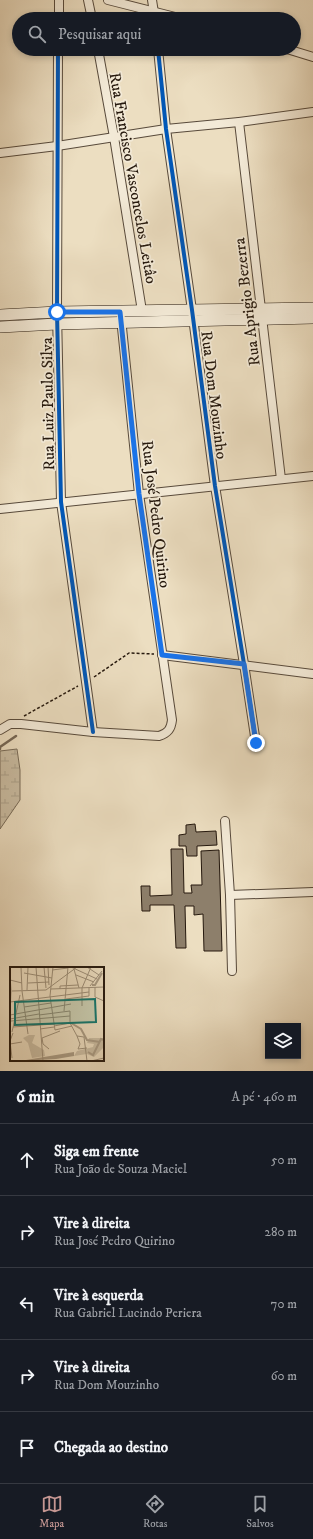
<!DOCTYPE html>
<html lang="pt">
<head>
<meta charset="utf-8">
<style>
	:root { --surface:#171b24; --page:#20242c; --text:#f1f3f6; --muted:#9ea1a6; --line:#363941; --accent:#c59692 }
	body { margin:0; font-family:"IM FELL DW Pica",serif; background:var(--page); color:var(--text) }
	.controls { position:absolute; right:12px; bottom:12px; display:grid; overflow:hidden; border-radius:0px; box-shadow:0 2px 6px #0003 }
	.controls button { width:36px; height:36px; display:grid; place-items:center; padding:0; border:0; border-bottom:1px solid var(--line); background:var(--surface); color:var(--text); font:20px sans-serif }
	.stop { position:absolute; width:12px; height:12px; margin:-9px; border:3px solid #1a73e8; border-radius:50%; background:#fff }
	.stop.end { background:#1a73e8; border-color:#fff; box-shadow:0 1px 4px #0008 }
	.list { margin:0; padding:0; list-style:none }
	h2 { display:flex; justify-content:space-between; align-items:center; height:52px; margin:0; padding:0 16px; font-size:17px }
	h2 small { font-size:13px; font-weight:400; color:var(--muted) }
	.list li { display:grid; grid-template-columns:26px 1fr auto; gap:12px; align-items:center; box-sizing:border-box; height:72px; padding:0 16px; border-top:1px solid var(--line) }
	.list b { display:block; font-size:15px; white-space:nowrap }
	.list p { margin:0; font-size:13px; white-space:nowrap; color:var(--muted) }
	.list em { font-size:13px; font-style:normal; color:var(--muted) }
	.icon { flex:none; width:22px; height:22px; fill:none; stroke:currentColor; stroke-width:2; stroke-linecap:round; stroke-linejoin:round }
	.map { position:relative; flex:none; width:313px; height:1071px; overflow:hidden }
	.search { position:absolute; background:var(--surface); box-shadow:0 2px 6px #0003; left:12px; right:12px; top:12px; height:44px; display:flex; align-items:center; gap:10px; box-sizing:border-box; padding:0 14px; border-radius:22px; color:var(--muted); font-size:15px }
	.sheet { height:412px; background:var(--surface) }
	nav { display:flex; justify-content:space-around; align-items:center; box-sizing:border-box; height:56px; border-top:1px solid var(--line); background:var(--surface); font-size:11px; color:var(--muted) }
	nav a { display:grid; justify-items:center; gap:2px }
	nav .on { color:var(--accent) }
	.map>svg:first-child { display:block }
	.wetland { fill:url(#wetland-marsh); stroke:#786b58 }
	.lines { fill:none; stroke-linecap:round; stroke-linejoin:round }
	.stream { stroke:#756755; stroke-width:2.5 }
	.building { fill:#8d7f6b; stroke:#26190e }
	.street-casing { stroke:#584a3b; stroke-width:10 }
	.secondary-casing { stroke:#26190e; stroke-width:12 }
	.path { stroke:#26190e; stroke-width:1.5; stroke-dasharray:3 2; stroke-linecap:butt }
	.street { stroke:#f3ead7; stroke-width:8 }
	.secondary { stroke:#f3ead7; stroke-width:11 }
	.cycleway-casing { stroke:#f3ead7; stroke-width:6 }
	.cycleway { stroke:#0057b8; stroke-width:4 }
	.route { stroke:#1a73e8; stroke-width:5 }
	.labels { text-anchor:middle; stroke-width:3.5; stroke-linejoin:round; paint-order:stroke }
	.street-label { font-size:16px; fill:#26190e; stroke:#f3ead7 }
	.inset-river { fill:none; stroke:#a99b84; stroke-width:2 }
	.inset-road { fill:none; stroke:#9d8f79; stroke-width:1 }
	.view { fill:#0f766e; fill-opacity:0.15; stroke:#0f766e; stroke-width:2 }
	.inset-edge { fill:none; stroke:#26190e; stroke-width:2 }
</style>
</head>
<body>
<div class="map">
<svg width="313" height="1071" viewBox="0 0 313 1071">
	<defs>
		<pattern id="wetland-marsh" width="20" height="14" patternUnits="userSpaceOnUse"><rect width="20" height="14" fill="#cabda3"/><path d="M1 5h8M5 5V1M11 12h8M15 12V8" fill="none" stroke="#ada28b"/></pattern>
	</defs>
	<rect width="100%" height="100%" fill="#ecdec1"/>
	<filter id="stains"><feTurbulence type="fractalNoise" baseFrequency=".005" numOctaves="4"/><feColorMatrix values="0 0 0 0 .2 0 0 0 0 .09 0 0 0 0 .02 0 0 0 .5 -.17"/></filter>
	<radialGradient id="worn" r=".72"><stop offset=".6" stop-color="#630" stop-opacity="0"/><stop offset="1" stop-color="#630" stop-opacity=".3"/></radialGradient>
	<polygon class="wetland" points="17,749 20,770 20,800 0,829 0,751"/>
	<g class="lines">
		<polyline class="stream" points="0,749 0,747 16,736"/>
	</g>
	<g class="building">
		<polygon points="195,824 196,832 216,831 217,845 197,846 197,856 187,856 186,846 179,846 179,835 186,834 186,825"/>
		<polygon points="171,849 183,849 184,893 192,893 191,885 202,885 201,851 219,850 222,951 204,951 203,914 194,915 194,906 185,906 186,948 176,948 174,905 150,905 150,911 142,911 141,886 150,886 150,896 172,895"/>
	</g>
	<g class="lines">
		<g class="street-casing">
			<g id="street">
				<polyline points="88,0 92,19"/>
				<polyline points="108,0 183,19"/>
				<polyline points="152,0 155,19"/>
				<polyline points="59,19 59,0"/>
				<polyline points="58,49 57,312 61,502 93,732"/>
				<polyline points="98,49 114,137 142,311"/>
				<polyline points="158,49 166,129 192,310 215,486 244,664 256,743"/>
				<polyline points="287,49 313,57"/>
				<polyline points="239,122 281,479"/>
				<polyline points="0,153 57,146 166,129 239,122 313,112"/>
				<polyline points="0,509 313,476"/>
				<polyline points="162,655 313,674"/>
				<path d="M0,730L10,724H21L93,732L159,736C168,733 171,729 172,720L139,494L121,318"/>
				<polyline points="225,821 230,895 232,971"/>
				<polyline points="230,895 313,892"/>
			</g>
		</g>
		<g class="secondary-casing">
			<g id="secondary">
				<polyline points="0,315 57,312 313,308"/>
				<polyline points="0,327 57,324 313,318"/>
			</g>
		</g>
		<g class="path">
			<polyline points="94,677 129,653 154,654"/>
			<polyline points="24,716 78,686"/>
		</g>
		<use href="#street" class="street"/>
		<use href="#secondary" class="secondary"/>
		<g class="cycleway-casing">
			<g id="cycleway">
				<polyline points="58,49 57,312 61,502 93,732"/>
				<polyline points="158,49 166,129 192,310 215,486 244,664 256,743"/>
			</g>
		</g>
		<use href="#cycleway" class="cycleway"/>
	</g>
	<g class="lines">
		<polyline class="route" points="57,312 120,312 139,494 162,655 244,664 256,743"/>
	</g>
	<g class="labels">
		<g class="street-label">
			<text transform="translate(134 178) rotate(80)" y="6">Rua Francisco Vasconcelos Leitâo</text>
			<text transform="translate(246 302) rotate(-97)" y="6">Rua Aprigio Bezerra</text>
			<text transform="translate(215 395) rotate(83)" y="6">Rua Dom Mouzinho</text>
			<text transform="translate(47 404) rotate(-91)" y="6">Rua Luiz Paulo Silva</text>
			<text transform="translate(157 514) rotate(83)" y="6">Rua José Pedro Quirino</text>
		</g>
	</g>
	<g transform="translate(10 967)">
		<rect width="94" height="94" fill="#ecdec1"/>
		<path d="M19,68H25L22,76L34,83L35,89L22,91L18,76L13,71ZM79,71H94V80L84,90L77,87L64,89L67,84L83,80L84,77L77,76Z" fill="#cabda3"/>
		<path d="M64,85V89L46,92L10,94Z" fill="#a99b84"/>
		<path class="inset-river" d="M82,18H85L92,6M61,56L71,62L77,73L90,75M78,85L83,88L91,72L94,73"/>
		<path class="inset-road" d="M11,0L12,23M26,0L33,94M34,0L36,21M38,0L39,18M43,0L40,29L45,63L62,59M61,0L87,12M77,0L89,8M64,2L69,21M42,3L58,1M14,6L42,11M0,7L1,24M66,8L84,15M0,13L12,16M18,16L39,15M80,19L92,4M85,20V30L94,34M41,22L94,20M50,22V19L68,18M17,23L18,0M2,24L36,23L67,0M12,24L18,67M56,32L79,29V20M0,35L79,25M72,39V21L81,0M14,40L41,36M54,44L58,0M0,46L1,24M0,48L61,37M29,48L60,44V56L67,69L74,70L77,94M0,52L29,47M1,54L60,49M44,59L60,56M3,60L44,57M30,62L44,60M2,65L10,28M67,69L70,77L68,82L77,81M0,77L12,75M39,82L33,77L32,71L50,64M2,91L0,74L3,66M81,94L94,91"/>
		<path class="view" d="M85,32L86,55L5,58V35Z"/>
		<rect width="94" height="94" class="inset-edge"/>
	</g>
	<rect width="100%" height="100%" filter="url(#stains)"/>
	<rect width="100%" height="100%" fill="url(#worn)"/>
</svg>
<div class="controls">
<button><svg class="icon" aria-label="layers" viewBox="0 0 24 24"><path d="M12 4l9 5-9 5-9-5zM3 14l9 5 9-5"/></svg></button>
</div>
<div class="stop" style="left:57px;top:312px"></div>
<div class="stop end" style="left:256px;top:743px"></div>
<div class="search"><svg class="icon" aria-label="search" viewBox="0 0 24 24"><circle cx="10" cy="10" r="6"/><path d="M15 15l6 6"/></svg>Pesquisar aqui</div>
</div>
<section class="sheet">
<h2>6 min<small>A pé · 460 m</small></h2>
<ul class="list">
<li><svg class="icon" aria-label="ahead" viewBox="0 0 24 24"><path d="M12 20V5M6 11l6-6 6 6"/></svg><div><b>Siga em frente</b><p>Rua João de Souza Maciel</p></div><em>50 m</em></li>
<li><svg class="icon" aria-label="right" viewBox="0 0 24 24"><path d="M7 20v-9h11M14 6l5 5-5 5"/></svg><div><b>Vire à direita</b><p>Rua José Pedro Quirino</p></div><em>280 m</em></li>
<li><svg class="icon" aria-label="left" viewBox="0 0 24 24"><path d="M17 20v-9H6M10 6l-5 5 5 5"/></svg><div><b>Vire à esquerda</b><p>Rua Gabriel Lucindo Periera</p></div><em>70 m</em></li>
<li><svg class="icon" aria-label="right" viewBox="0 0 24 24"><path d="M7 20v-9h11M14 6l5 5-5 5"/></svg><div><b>Vire à direita</b><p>Rua Dom Mouzinho</p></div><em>60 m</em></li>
<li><svg class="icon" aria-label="arrive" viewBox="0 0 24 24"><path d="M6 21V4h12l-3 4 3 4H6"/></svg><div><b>Chegada ao destino</b></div></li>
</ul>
</section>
<nav>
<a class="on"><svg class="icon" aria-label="map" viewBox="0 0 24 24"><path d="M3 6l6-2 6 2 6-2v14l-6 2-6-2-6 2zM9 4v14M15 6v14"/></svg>Mapa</a>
<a><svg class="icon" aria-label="directions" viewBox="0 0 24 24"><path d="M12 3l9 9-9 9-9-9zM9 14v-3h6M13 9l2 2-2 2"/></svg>Rotas</a>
<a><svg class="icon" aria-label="saved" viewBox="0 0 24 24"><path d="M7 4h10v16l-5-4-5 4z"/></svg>Salvos</a>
</nav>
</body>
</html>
